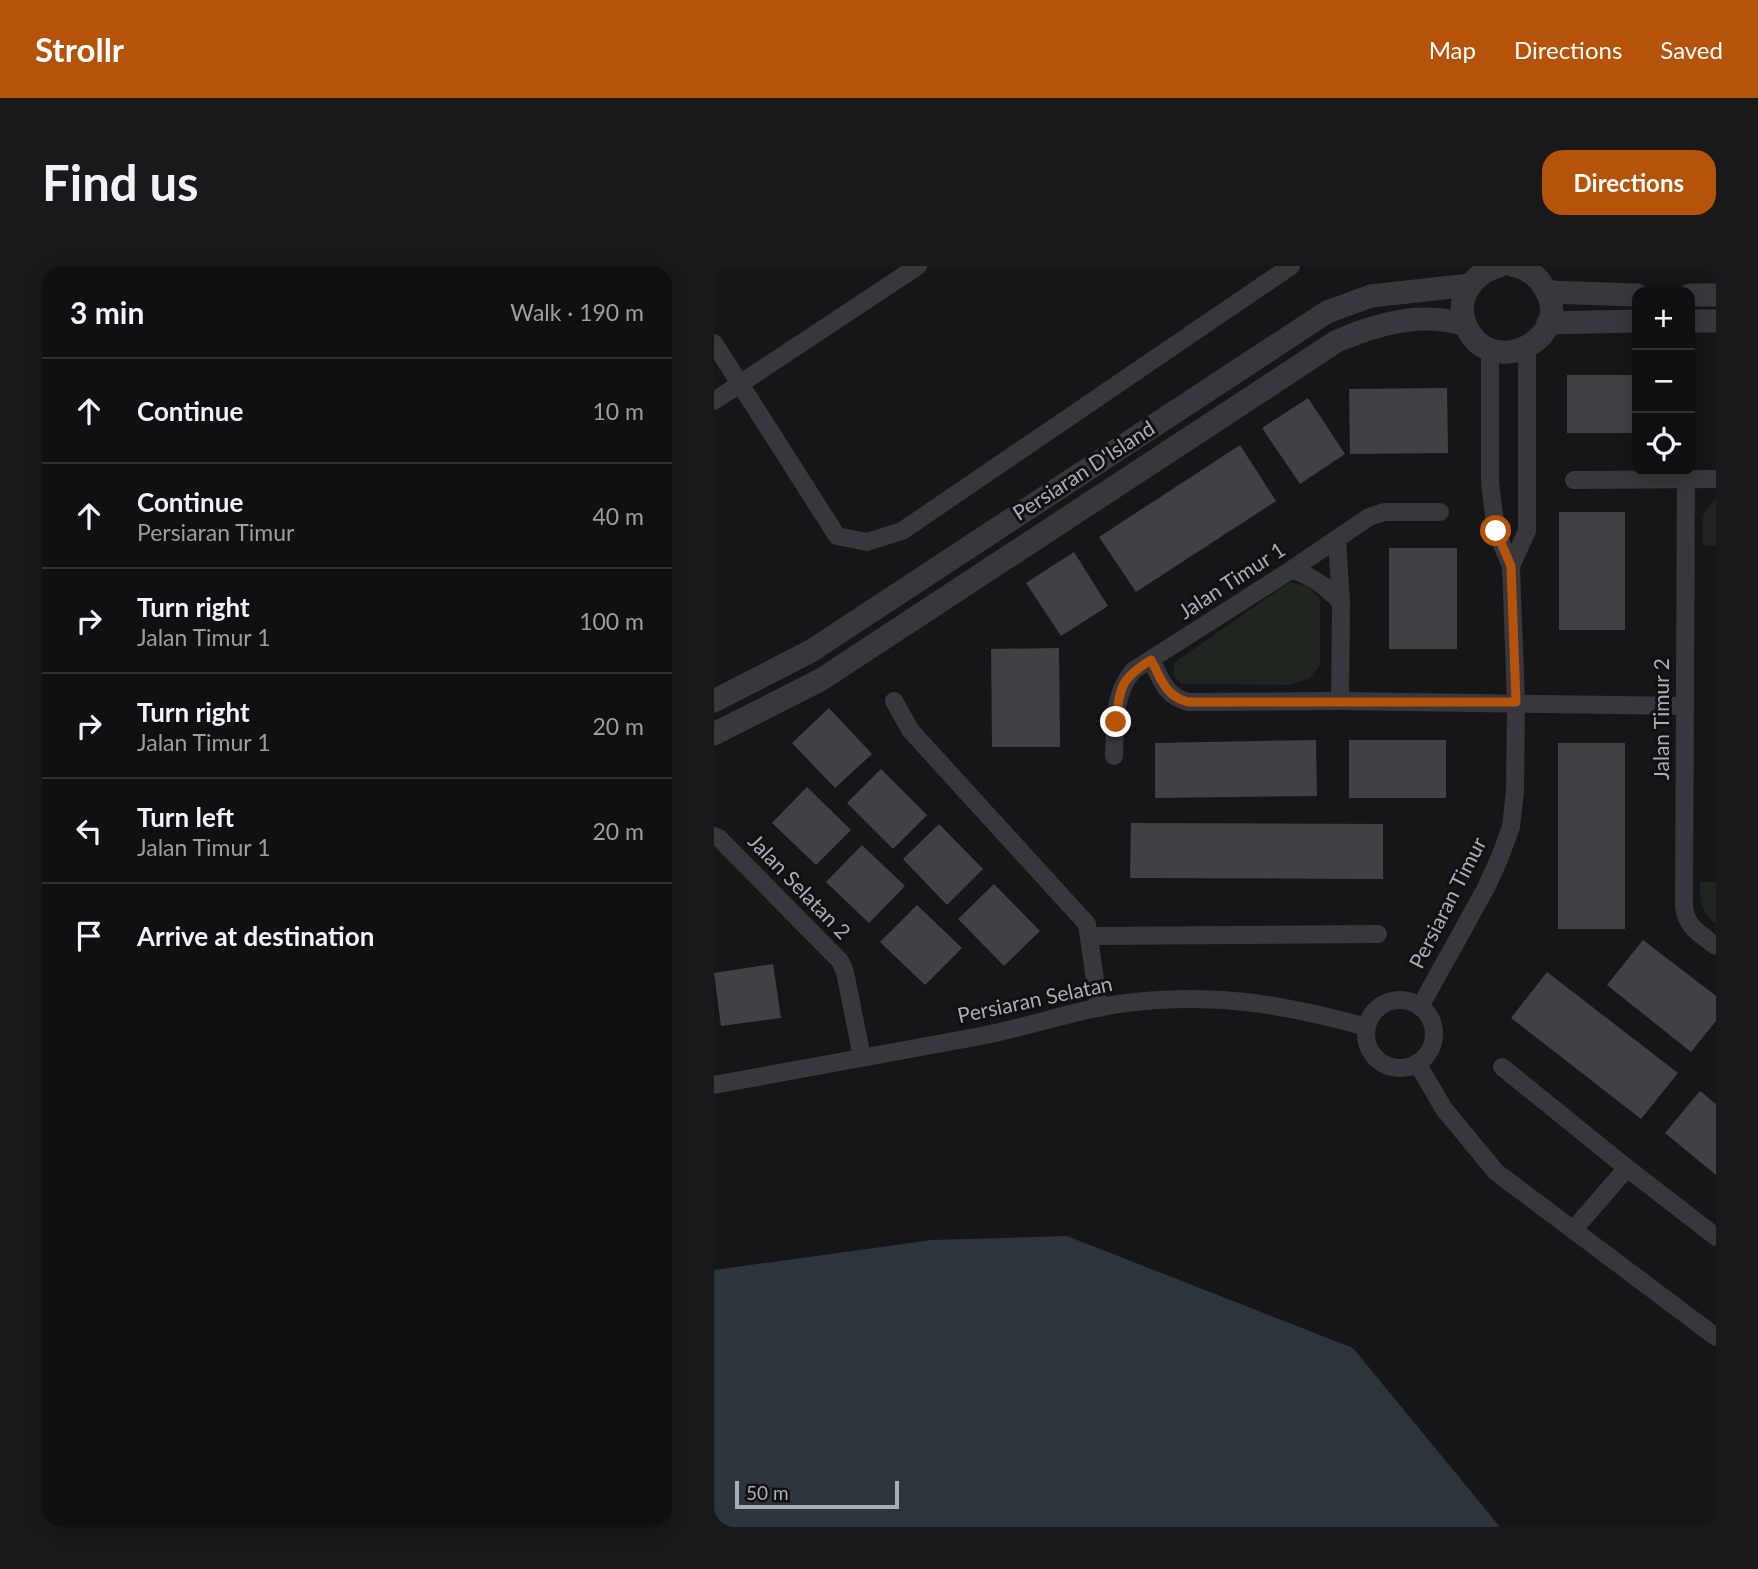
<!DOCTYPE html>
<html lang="en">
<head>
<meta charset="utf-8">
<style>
	:root { --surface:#101012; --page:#19191b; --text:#f1f3f6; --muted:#9c9d9f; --line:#303032; --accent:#b45309 }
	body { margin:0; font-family:Lato,sans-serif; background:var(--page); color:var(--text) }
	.controls { position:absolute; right:21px; top:21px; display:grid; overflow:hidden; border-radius:14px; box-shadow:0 4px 18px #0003 }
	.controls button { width:63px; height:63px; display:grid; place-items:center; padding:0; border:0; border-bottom:2px solid var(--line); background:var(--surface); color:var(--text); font:35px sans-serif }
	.scale { position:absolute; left:21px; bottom:18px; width:164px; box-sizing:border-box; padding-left:7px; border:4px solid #a8adb8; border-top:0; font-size:19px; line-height:24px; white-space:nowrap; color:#a8adb8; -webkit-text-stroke:5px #111113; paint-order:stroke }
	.stop { position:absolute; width:21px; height:21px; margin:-16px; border:5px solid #b45309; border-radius:50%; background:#fff }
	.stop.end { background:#b45309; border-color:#fff; box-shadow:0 2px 7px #0008 }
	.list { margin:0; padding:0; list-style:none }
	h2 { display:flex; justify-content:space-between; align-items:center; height:91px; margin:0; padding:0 28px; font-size:30px }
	h2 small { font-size:23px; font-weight:400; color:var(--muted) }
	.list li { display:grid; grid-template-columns:46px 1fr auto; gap:21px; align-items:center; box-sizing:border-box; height:105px; padding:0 28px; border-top:2px solid var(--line) }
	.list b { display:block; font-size:26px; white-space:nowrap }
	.list p { margin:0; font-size:23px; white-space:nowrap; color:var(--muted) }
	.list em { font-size:23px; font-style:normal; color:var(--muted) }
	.icon { flex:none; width:38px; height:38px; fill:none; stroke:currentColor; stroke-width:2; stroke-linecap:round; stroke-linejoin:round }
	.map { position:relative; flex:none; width:1002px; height:1261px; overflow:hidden; border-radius:21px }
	header { display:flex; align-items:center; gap:42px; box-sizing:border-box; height:98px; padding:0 35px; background:var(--accent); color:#fff }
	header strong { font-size:33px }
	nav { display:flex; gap:38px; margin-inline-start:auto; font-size:24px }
	.intro { display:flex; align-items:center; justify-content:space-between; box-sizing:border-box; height:168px; padding:0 42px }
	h1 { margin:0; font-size:49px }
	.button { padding:18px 32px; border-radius:21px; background:var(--accent); color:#fff; font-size:24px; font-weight:700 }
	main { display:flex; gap:42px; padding:0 42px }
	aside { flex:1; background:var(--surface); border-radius:21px; box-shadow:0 4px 18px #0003 }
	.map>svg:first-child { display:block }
	.green { fill:#1e261f }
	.water { fill:#2c353c }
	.building { fill:#404145 }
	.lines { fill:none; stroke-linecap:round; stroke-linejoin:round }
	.minor { stroke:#37383d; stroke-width:18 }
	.tertiary { stroke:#37383d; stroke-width:23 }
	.route { stroke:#b45309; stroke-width:9 }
	.labels { text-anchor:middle; stroke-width:6; stroke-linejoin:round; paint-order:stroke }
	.street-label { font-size:21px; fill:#a8adb8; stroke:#111113 }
</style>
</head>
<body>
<header>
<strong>Strollr</strong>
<nav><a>Map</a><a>Directions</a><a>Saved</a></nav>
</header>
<div class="intro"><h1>Find us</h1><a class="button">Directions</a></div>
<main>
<aside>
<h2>3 min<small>Walk · 190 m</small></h2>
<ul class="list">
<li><svg class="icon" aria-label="ahead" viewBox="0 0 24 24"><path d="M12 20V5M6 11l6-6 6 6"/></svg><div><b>Continue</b></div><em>10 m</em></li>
<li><svg class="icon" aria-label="ahead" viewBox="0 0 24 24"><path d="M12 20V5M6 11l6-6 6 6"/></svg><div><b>Continue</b><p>Persiaran Timur</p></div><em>40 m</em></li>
<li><svg class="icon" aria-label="right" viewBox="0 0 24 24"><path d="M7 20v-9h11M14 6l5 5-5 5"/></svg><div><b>Turn right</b><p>Jalan Timur 1</p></div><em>100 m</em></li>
<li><svg class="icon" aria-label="right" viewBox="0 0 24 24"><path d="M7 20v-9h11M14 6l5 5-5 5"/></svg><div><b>Turn right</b><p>Jalan Timur 1</p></div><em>20 m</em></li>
<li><svg class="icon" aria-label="left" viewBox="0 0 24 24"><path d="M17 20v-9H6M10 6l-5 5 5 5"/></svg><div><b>Turn left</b><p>Jalan Timur 1</p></div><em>20 m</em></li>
<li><svg class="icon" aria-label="arrive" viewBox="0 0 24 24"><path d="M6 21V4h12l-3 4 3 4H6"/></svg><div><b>Arrive at destination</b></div></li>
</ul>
</aside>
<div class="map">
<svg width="1002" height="1261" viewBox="0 0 1002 1261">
	<rect width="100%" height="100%" fill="#161618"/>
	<g class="green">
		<path d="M1002,233V280L989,279C988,259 985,247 1002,233Z"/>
		<polygon points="576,316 593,320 606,333 606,399 595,413 575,419 468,418 459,409 461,396"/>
		<path d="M986,616H1002V658C987,646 986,635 986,616Z"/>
	</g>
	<polygon class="water" points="353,970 639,1082 786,1261 0,1261 0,1004 218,974"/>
	<g class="building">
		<rect x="853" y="109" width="70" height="58"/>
		<polygon points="733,122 734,187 636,188 635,123"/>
		<polygon points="594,132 631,188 586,218 548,162"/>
		<polygon points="526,179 562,235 422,326 385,271"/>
		<rect x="845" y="246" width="66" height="118"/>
		<rect x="675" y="282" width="68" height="101"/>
		<polygon points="360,286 394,340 347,370 312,317"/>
		<polygon points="345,382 346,481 278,481 277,383"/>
		<polygon points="115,442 158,488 121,522 78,477"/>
		<polygon points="602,474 603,530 441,532 441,477"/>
		<rect x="635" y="474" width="97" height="58"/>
		<rect x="844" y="477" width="67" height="186"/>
		<polygon points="167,503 213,549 179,583 133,537"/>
		<polygon points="93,521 137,564 102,599 58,557"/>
		<polygon points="417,557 669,558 669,613 416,612"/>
		<polygon points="225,558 269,603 233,639 189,593"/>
		<polygon points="148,579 191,620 155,657 112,616"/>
		<polygon points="280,618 326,665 290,700 244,653"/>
		<polygon points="203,639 248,682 211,719 166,676"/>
		<polygon points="929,674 1002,730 1002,755 977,786 893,719"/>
		<polygon points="59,698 67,752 7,760 0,707"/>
		<polygon points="833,706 964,807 927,853 797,752"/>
		<polygon points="986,825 1002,838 1002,909 951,867"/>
	</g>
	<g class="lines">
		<g class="minor">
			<polyline points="0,77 123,270 153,276 188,265 577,0"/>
			<polyline points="0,135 204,0"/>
			<path d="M972,212L970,640C972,661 986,668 1002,680"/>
			<polyline points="860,214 1002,213"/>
			<polyline points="623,273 627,336 626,435"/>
			<polyline points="797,300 813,265 813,82"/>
			<path d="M577,304C598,309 612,321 627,336"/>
			<path d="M437,394C448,414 451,430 474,436L626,435L971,440"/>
			<polyline points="180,435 197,465 373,658 385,742"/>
			<path d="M400,490C401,461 399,426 420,404L577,304L655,251L670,246H726"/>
			<polyline points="0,570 5,572 126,695 131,706 148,791"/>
			<polyline points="375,670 664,668"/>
			<circle cx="686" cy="768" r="34"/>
			<polyline points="706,741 772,622 786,591 797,561 801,525 802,436 797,300 782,265 776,217 776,84"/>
			<polyline points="703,797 730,843 782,906 1002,1071"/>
			<polyline points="788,801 913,902 1002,971"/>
			<path d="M0,819C89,802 178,787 267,770C315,761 363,743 412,737C500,726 569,738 653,761"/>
			<polyline points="860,963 913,902"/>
		</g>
		<g class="tertiary">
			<path d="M785,0C760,7 741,31 751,57C773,118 864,72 830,21C823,10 813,2 800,0"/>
			<polyline points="833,26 923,29"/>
			<polyline points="976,29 1002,29"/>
			<polyline points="976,55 1002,55"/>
			<polyline points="834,57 923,55"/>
			<polyline points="0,435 97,385 613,46 657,30 756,19"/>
			<path d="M0,468L108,413L623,75C663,58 708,45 751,59"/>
		</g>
	</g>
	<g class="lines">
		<path class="route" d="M402,456C406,421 406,413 437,394C448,414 451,430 474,436H802L797,300L782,265"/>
	</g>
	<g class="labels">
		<g class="street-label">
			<text transform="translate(370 205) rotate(-33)" y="7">Persiaran D'Island</text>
			<text transform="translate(518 315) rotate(-33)" y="7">Jalan Timur 1</text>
			<text transform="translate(948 453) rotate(-90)" y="7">Jalan Timur 2</text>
			<text transform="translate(85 621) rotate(46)" y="7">Jalan Selatan 2</text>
			<text transform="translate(734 637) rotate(-63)" y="7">Persiaran Timur</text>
			<text transform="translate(321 734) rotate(-12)" y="7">Persiaran Selatan</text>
		</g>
	</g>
</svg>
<div class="controls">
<button>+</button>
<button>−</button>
<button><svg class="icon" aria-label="locate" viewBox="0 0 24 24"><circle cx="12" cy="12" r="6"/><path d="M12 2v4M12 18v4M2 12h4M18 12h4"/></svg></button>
</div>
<div class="scale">50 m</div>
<div class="stop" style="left:782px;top:265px"></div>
<div class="stop end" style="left:402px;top:456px"></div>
</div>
</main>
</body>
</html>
